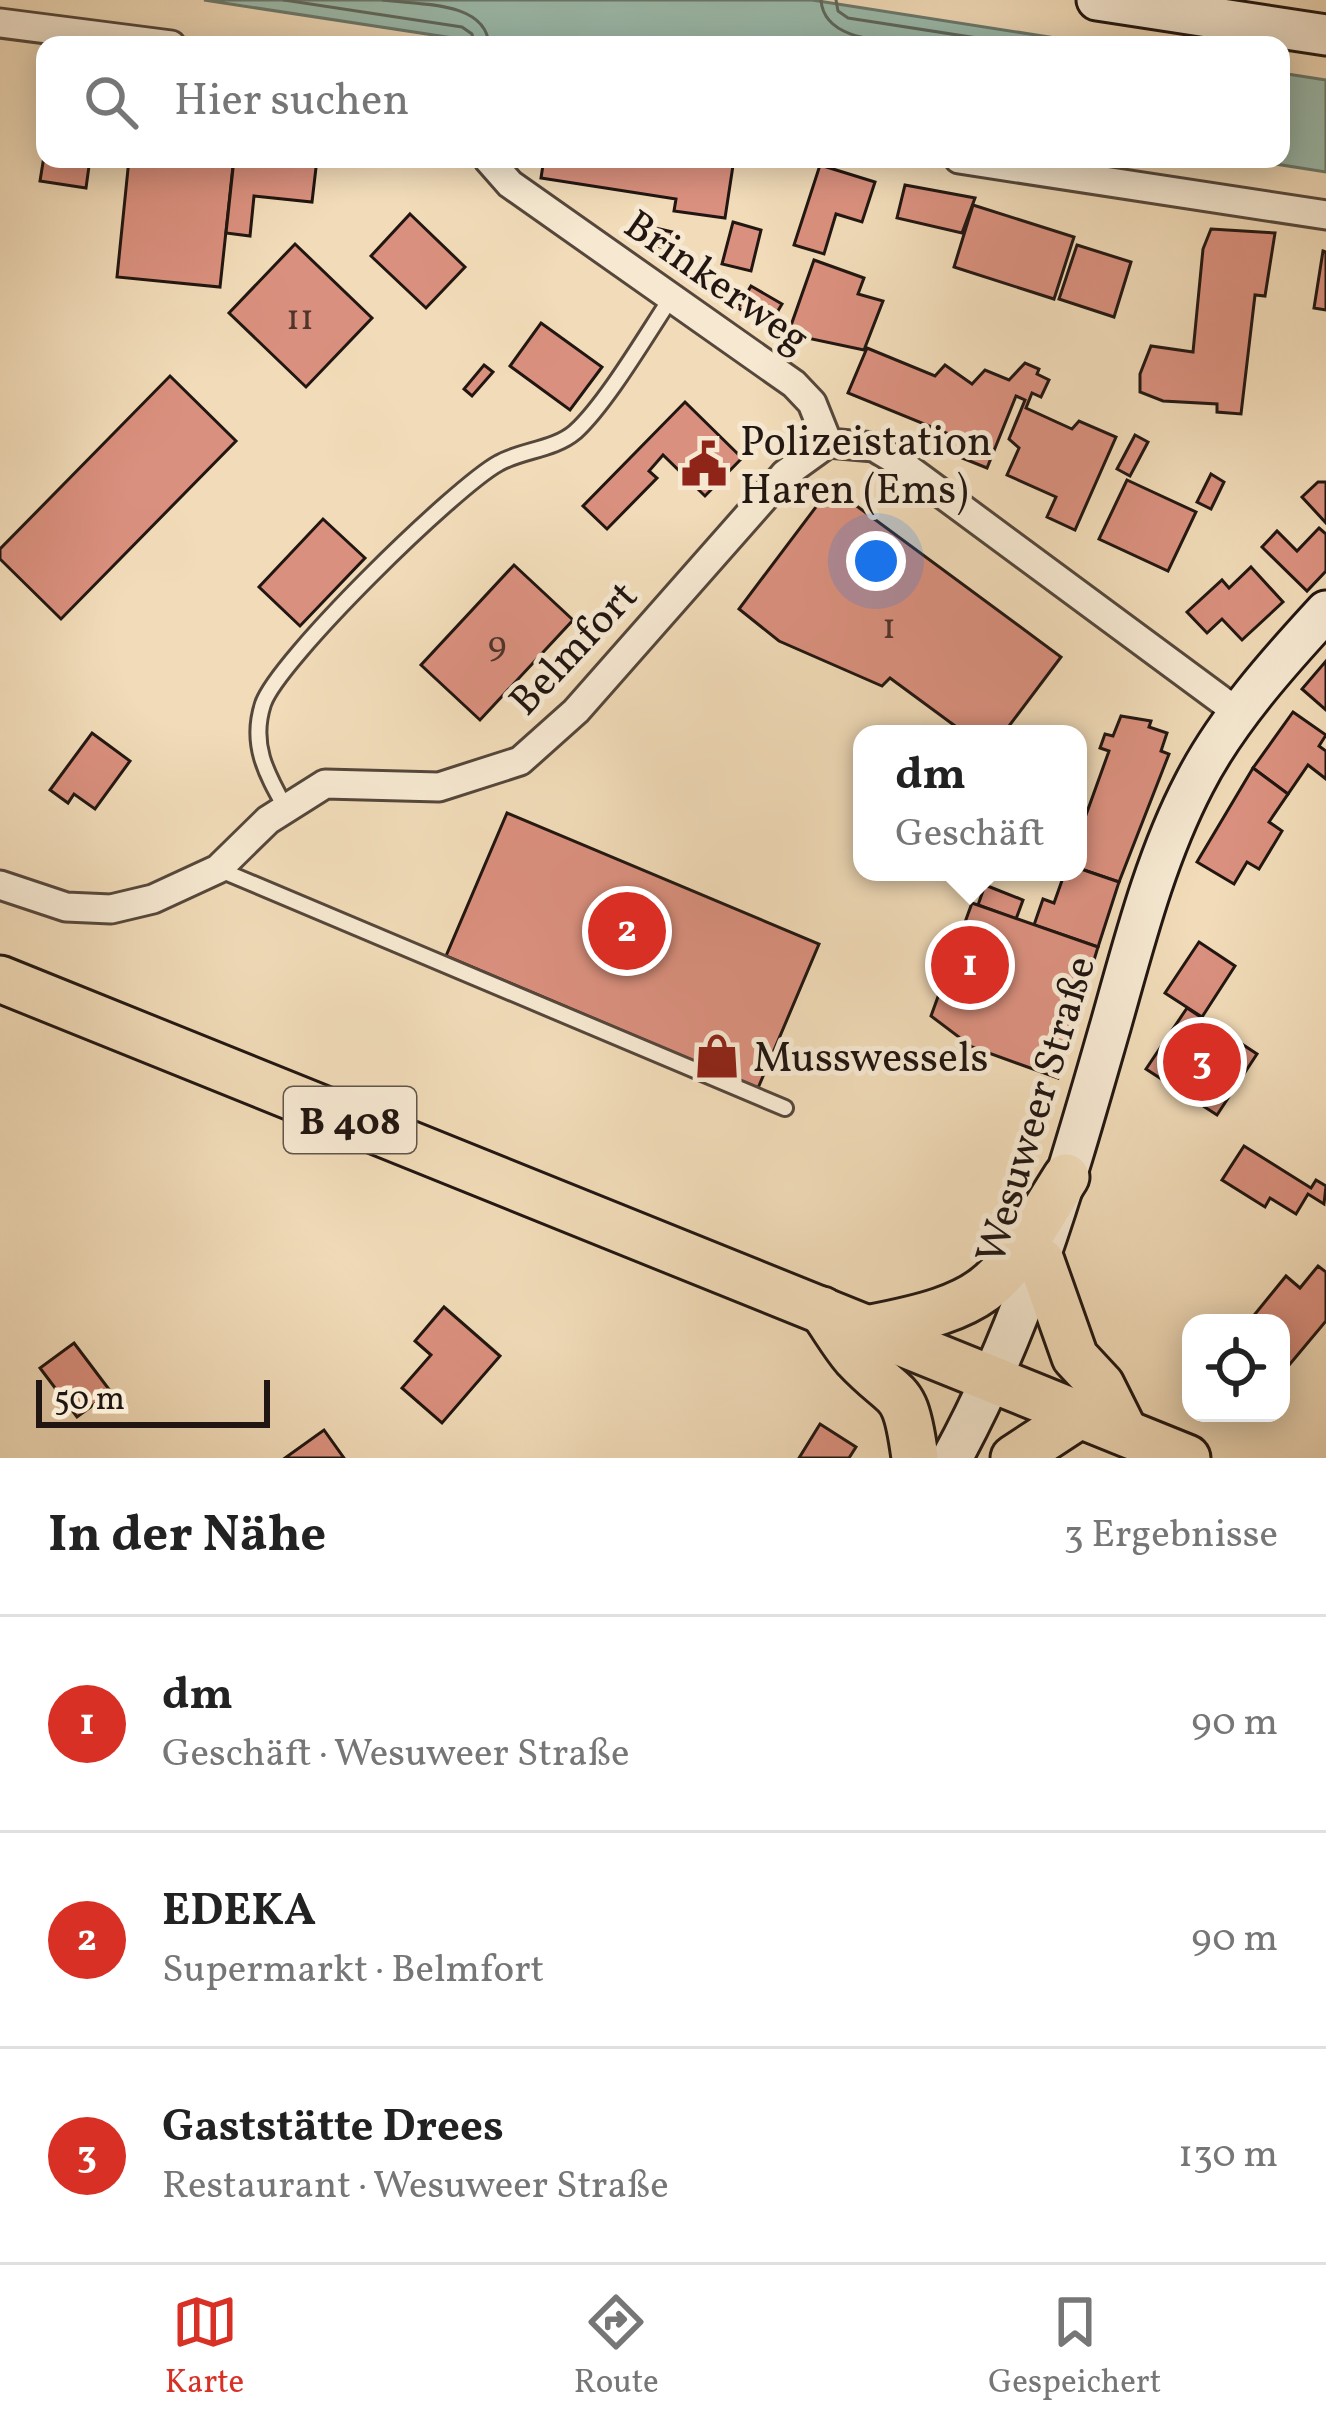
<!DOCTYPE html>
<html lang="de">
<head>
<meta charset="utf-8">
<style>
	:root { --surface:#fff; --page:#f6f6f6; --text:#222; --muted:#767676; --line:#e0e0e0; --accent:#d93025 }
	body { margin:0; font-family:Vollkorn,serif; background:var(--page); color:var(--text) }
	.controls { position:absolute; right:36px; bottom:36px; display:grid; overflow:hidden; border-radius:24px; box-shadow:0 6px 30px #0003 }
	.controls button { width:108px; height:108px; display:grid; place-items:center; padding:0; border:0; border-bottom:3px solid var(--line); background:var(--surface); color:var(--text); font:60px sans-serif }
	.scale { position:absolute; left:36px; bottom:30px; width:234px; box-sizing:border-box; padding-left:12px; border:6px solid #211611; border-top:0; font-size:33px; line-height:42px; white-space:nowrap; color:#211611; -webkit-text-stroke:9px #f6e8d1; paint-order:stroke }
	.you { position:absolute; left:876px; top:561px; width:42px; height:42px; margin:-30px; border:9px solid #fff; border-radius:50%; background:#1a73e8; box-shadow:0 0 0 18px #1a73e833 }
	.badge { display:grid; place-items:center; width:78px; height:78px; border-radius:50%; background:var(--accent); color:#fff; font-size:39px; font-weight:700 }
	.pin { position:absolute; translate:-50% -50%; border:6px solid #fff; box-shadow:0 3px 12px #0006 }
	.popup { position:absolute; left:853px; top:725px; width:234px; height:156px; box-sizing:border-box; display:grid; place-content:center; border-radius:24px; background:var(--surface); filter:drop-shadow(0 3px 9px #0005); font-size:39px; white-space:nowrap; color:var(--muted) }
	.popup b { font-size:45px; color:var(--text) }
	.popup::after { content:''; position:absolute; left:50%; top:100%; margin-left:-24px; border:24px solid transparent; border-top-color:var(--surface) }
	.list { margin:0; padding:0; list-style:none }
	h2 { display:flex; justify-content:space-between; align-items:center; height:156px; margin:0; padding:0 48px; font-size:51px }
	h2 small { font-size:39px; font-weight:400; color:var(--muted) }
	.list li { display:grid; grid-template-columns:78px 1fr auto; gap:36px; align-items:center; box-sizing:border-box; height:216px; padding:0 48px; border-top:3px solid var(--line) }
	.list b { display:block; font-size:45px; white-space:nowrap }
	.list p { margin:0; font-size:39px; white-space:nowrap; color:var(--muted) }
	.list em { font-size:39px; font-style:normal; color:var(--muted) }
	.icon { flex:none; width:66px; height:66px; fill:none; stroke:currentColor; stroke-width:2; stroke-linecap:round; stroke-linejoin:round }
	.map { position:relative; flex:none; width:1326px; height:1458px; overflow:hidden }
	.search { position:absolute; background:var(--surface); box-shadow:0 6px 30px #0003; left:36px; right:36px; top:36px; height:132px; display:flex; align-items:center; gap:30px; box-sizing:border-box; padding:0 42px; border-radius:24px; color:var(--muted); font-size:45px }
	.sheet { height:804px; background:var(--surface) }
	nav { display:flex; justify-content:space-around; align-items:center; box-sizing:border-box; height:168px; border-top:3px solid var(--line); background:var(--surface); font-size:33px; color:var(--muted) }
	nav a { display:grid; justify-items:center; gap:6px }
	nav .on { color:var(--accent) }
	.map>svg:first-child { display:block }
	.water { fill:#9bbbac; stroke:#6a796e; stroke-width:3 }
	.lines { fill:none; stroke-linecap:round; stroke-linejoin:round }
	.shore { stroke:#5e685e; stroke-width:3 }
	.building { fill:#da907e; stroke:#211611; stroke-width:3 }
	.service-casing { stroke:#55473b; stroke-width:20 }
	.minor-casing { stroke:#55473b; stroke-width:33 }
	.secondary-casing { stroke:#211611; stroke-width:45 }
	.primary-casing { stroke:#211611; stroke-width:51 }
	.service { stroke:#f6e8d1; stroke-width:14 }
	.minor { stroke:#f6e8d1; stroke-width:27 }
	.secondary { stroke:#f6e8d1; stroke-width:39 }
	.primary { stroke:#f1dbb8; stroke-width:45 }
	.labels { text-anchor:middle; stroke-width:10; stroke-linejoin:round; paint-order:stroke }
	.number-label { font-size:36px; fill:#4f342c }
	.shield { fill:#f6e8d1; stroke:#61554b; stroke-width:3 }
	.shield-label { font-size:39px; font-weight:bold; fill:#211611 }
	.street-label { font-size:42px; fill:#211611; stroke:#f6e8d1 }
	.poi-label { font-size:42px; fill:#211611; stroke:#f6e8d1; text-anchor:start }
</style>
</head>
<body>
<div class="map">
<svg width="1326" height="1458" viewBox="0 0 1326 1458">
	<rect width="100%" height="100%" fill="#f1dbb8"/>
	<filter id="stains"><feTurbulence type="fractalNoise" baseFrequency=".00167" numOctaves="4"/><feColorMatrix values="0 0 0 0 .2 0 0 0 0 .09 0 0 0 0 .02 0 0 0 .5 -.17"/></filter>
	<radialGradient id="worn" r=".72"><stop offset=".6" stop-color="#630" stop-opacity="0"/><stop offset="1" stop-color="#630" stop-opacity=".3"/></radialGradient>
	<g class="water">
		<polygon points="204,0 812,0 1100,45 499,45"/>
		<polygon points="1281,73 1326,80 1326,172 1244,159 1281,159"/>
	</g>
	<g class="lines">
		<g class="shore">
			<polyline points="284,0 462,27 472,34 474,45"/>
			<path d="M383,0C417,5 486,0 489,45"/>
			<path d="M821,0C824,44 891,40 925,45"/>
			<polyline points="836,0 838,11 848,18 1022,45"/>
		</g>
	</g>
	<g class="building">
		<polygon points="45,150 45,159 90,159 86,188 40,181"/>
		<polygon points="129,159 233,166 220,287 117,277"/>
		<polygon points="234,159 317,159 312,202 254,196 250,236 226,233"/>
		<polygon points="526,159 734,159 725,218 674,211 676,199 541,178 543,165"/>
		<polygon points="820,165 875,182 862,222 836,214 824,254 794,245"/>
		<polygon points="905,185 975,198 962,233 897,218"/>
		<polygon points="973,205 1074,237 1054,299 954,267"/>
		<polygon points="410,214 465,267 426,308 371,256"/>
		<polygon points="733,222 761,230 751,271 722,264"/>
		<polygon points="647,226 672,232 669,249 643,243"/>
		<polygon points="1211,229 1275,233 1265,296 1255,295 1241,414 1217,412 1217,404 1163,401 1140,392 1140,374 1151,346 1193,352 1203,249"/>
		<polygon points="295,244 372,318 306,387 229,313"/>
		<polygon points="1077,245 1131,262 1114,317 1059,299"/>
		<polygon points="1323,251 1326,252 1326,310 1314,308"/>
		<polygon points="814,260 864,278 858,294 883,301 864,350 788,334"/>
		<polygon points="751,286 782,304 769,326 738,308"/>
		<polygon points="541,323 602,367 570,410 510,366"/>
		<polygon points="867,348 935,376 945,365 972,384 985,370 1009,380 1025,363 1039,369 1037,374 1049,380 1041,397 1032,393 1026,408 1072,429 1079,421 1116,437 1075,530 1047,517 1056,497 1007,475 1019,448 1009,439 1025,400 1016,396 987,468 942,450 949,434 848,393"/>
		<polygon points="484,365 493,372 472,396 464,389"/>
		<polygon points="170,376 236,441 61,619 0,559 0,549"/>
		<polygon points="685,402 742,458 705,496 663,455 649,471 657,478 607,529 583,506"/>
		<polygon points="1135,435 1148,442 1130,476 1117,469"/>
		<polygon points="1211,474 1224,482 1211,509 1197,502"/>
		<polygon points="1127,480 1196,512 1168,571 1099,539"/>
		<polygon points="1318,482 1326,482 1326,523 1302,497"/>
		<polygon points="831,487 1061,657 1003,734 966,734 890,678 882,686 779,641 739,609"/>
		<polygon points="323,519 365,558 300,626 259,587"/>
		<polygon points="1319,528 1326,534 1326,571 1307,591 1262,547 1277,531 1297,551"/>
		<polygon points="514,565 573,620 480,720 421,665"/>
		<polygon points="1251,567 1283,602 1242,640 1222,619 1207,633 1187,612 1222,580 1229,588"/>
		<polygon points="1326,661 1326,710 1302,689"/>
		<polygon points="1293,712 1326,735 1319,746 1326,751 1326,779 1308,765 1288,794 1253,768"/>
		<polygon points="1121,716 1151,721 1149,727 1167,733 1161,751 1169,754 1119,882 1078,868 1078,837 1109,751 1100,748 1105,734 1113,736"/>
		<polygon points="92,733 130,761 95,809 74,794 68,803 50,790"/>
		<polygon points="1253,768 1288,794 1269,822 1282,831 1259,869 1247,862 1234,884 1197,862"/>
		<polygon points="507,813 819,944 758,1088 446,956"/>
		<polygon points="1078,868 1119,882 1098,947 1034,925 1043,899 1054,903 1065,872"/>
		<polygon points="985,885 1023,900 1016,919 978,905"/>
		<polygon points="972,903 1098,947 1058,1078 972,1047 931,1016"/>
		<polygon points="1199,942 1235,966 1202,1017 1165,993"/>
		<polygon points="1187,1008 1257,1054 1217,1115 1146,1069"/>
		<polygon points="1244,1146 1311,1188 1316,1180 1326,1186 1324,1204 1308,1194 1296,1214 1270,1198 1265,1207 1222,1180"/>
		<polygon points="1318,1266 1326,1272 1326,1321 1290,1364 1281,1357 1281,1323 1266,1323 1255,1314 1286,1276 1300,1288"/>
		<polygon points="444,1307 500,1356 442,1423 402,1388 431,1355 415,1341"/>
		<polygon points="74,1343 111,1392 77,1417 40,1368"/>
		<polygon points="820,1424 856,1447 849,1458 799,1458"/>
		<polygon points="324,1430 344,1458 285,1458"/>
	</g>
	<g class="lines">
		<g class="service-casing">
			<g id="service">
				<path d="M285,807C266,773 250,744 263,704C277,661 456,486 499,463C522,450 554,450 575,432C606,404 647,334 671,298"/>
				<polyline points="218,869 785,1108"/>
			</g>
		</g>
		<g class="minor-casing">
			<g id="minor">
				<polyline points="0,23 171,45"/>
				<polyline points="488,159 510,184 794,384 812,403 828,443 874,447 899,462 1240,714"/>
				<polyline points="959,159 1326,215"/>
				<polyline points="0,885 66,907 111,909 153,899 218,869 268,820 325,784 439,787 520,761 576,711 785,474 828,443"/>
			</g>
		</g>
		<g class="secondary-casing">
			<g id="secondary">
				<polyline points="1097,0 1326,35"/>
				<path d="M952,1458C1028,1319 1067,1176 1111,1024C1134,943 1155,859 1194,784C1226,721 1279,662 1326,611"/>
			</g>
		</g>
		<g class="primary-casing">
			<g id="primary">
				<polyline points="0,979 1187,1458"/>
				<polyline points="1041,1261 1075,1357 1101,1385 1124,1431"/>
				<path d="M822,1310C833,1325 843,1343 855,1357C899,1404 905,1383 915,1458"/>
				<path d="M871,1328C1001,1303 999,1283 1066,1177"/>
				<polyline points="1014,1458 1083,1413"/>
			</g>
		</g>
		<use href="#service" class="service"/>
		<use href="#minor" class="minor"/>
		<use href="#secondary" class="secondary"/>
		<use href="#primary" class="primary"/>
	</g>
	<defs>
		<g id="civic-bare" transform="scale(3.6)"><path d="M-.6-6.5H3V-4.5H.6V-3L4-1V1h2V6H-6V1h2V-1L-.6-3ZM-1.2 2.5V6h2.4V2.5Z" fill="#8f2418" stroke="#f6e8d1" stroke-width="2.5" paint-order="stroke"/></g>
		<g id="shop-bare" transform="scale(3.6)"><path d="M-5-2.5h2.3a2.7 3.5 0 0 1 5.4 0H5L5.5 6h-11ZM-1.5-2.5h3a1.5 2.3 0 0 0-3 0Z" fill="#8f2418" stroke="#f6e8d1" stroke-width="2.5" paint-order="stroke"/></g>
	</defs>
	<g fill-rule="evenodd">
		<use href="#civic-bare" x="704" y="464"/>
		<use href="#shop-bare" x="717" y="1056"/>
	</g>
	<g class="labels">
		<g class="number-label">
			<text x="300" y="329">11</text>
			<text x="889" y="638">1</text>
			<text x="497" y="655">9</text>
		</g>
		<rect class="shield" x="284" y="1087" width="132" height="66" rx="9"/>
		<g class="shield-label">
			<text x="350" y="1134">B 408</text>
		</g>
		<g class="street-label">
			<text transform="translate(718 280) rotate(35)" y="15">Brinkerweg</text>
			<text transform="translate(572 647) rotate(-47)" y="15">Belmfort</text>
			<text transform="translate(1034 1109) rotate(-73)" y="15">Wesuweer Straße</text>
		</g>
		<g class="poi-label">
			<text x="740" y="455">Polizeistation<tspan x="740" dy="48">Haren (Ems)</tspan></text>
			<text x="753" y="1071">Musswessels</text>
		</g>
	</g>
	<rect width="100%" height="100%" filter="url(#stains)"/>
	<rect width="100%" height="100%" fill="url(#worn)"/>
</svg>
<div class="controls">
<button><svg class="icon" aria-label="locate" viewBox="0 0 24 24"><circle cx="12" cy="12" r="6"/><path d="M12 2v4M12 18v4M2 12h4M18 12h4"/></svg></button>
</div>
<div class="scale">50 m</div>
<div class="you"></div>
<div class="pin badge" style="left:970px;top:965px">1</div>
<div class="popup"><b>dm</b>Geschäft</div>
<div class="pin badge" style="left:627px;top:931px">2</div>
<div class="pin badge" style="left:1202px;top:1062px">3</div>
<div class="search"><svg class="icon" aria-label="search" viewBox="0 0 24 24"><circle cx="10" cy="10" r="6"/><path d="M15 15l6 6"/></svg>Hier suchen</div>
</div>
<section class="sheet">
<h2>In der Nähe<small>3 Ergebnisse</small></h2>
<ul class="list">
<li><span class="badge">1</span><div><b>dm</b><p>Geschäft · Wesuweer Straße</p></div><em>90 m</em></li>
<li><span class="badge">2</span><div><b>EDEKA</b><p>Supermarkt · Belmfort</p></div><em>90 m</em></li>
<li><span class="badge">3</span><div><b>Gaststätte Drees</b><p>Restaurant · Wesuweer Straße</p></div><em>130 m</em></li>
</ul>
</section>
<nav>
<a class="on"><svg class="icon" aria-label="map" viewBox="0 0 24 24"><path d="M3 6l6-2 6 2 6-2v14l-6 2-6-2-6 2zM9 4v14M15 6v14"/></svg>Karte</a>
<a><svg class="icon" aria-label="directions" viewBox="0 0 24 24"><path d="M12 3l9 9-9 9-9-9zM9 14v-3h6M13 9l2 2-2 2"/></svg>Route</a>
<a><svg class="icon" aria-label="saved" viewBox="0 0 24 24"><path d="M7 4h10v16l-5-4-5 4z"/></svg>Gespeichert</a>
</nav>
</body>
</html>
